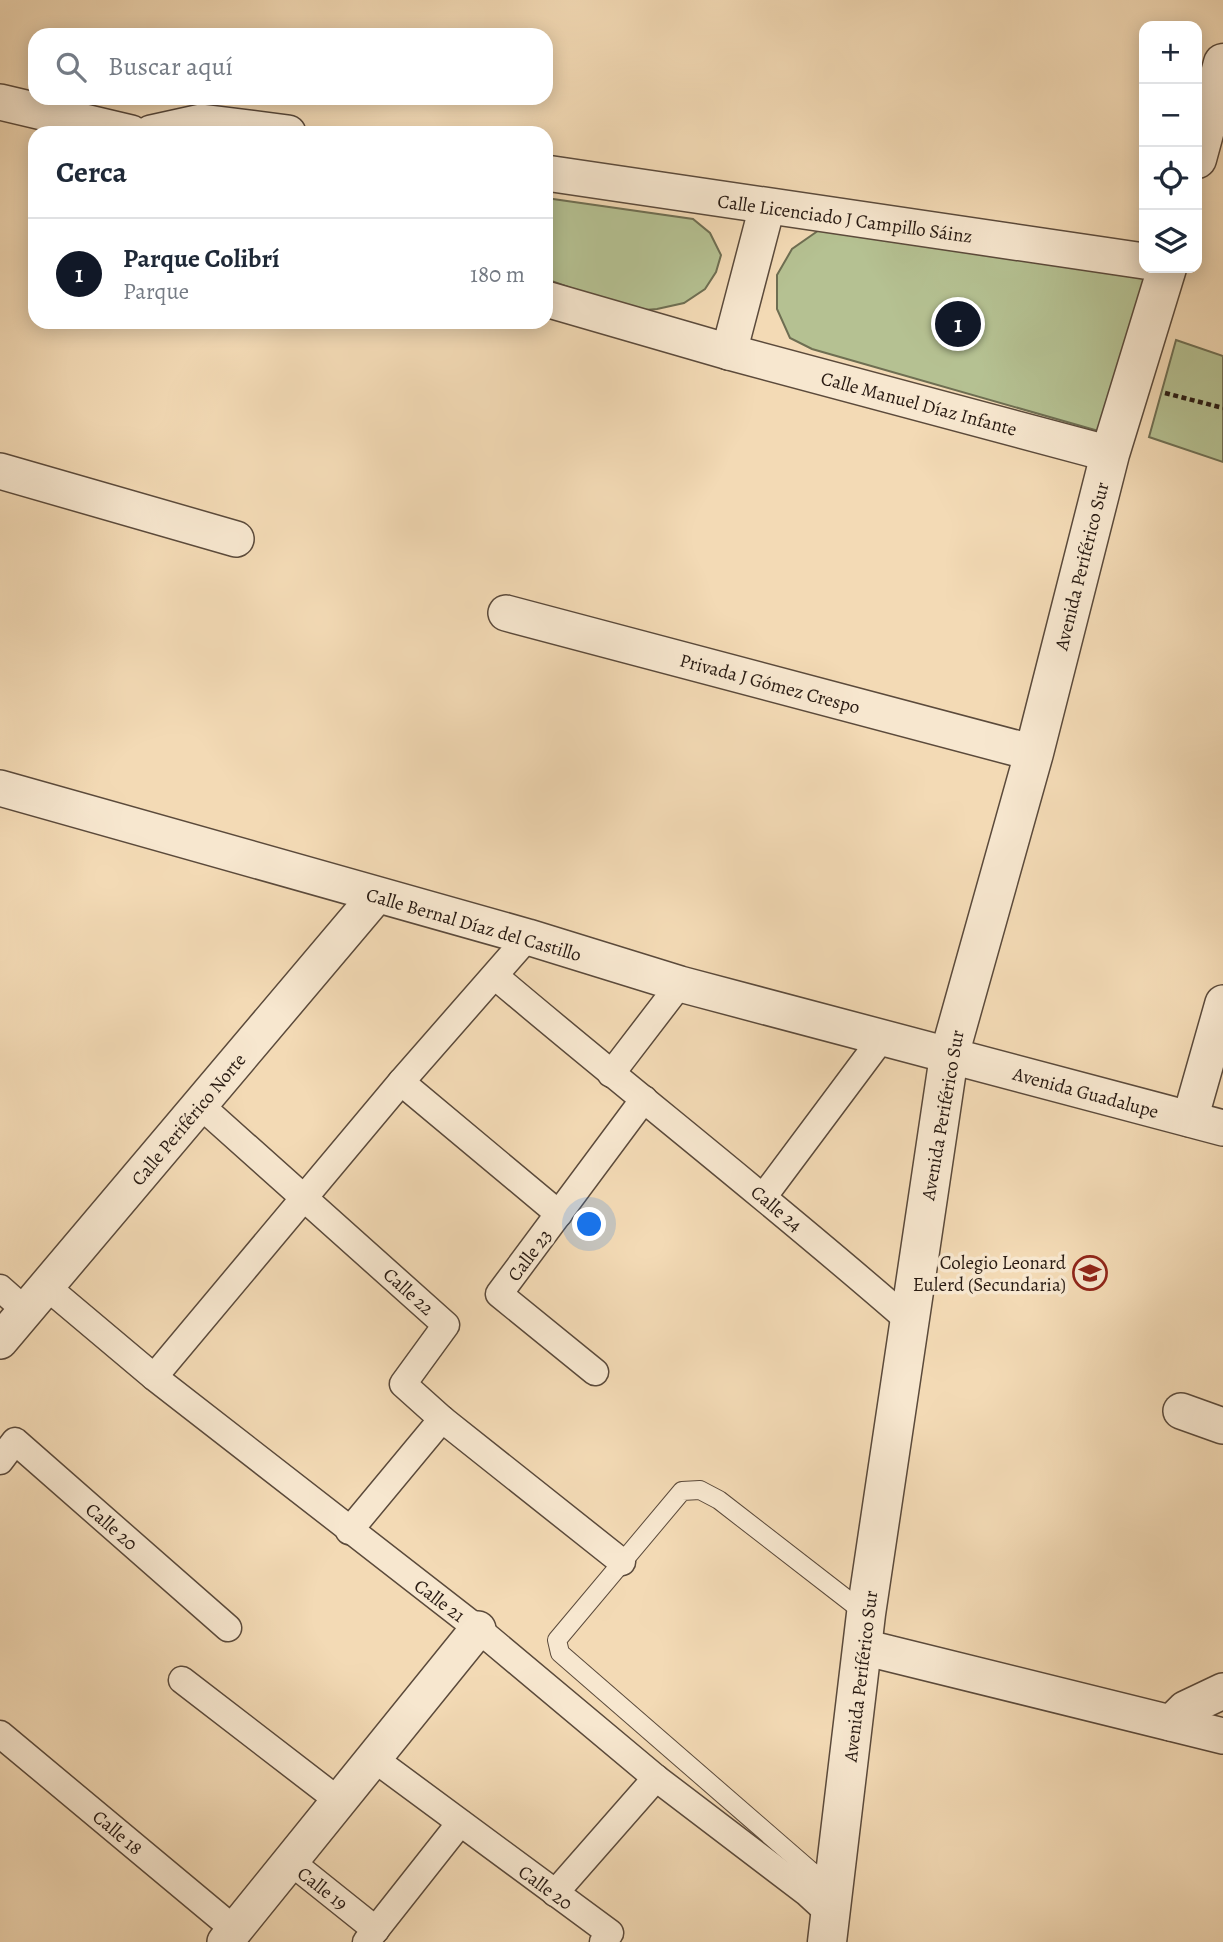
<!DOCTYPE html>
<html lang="es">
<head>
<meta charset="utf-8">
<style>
	:root { --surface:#fff; --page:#f2f2f3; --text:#1f2937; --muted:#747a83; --line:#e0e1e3; --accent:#111827 }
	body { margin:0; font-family:Alegreya,serif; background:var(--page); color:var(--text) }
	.controls { position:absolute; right:21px; top:21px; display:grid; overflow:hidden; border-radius:14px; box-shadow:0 4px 18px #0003 }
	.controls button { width:63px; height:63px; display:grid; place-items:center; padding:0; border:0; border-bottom:2px solid var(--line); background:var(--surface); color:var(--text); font:35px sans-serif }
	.you { position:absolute; left:590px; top:1225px; width:24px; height:24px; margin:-18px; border:5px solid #fff; border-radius:50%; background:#1a73e8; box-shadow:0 0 0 10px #1a73e833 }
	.badge { display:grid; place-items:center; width:46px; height:46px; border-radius:50%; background:var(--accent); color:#fff; font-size:23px; font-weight:700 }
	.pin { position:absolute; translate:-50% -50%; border:4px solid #fff; box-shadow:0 2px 7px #0006 }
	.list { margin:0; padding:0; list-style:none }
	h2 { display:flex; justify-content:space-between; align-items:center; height:91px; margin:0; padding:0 28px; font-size:30px }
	h2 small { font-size:23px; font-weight:400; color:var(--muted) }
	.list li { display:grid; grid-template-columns:46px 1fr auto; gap:21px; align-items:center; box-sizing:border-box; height:112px; padding:0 28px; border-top:2px solid var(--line) }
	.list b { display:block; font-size:26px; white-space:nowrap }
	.list p { margin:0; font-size:23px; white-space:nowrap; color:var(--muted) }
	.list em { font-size:23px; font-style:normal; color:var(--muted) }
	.icon { flex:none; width:38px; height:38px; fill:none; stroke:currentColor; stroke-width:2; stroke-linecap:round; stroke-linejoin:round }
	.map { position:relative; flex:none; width:1223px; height:1942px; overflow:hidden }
	.search { position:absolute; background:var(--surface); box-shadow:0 4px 18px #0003; left:28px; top:28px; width:525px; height:77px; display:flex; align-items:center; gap:18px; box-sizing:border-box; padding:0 24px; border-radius:21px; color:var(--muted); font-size:26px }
	.panel { position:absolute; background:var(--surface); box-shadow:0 4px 18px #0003; left:28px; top:126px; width:525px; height:203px; border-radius:21px }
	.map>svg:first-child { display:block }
	.green { fill:#b5c192; stroke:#6e6e52; stroke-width:2 }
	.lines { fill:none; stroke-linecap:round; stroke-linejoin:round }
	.service-casing { stroke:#5b4a3b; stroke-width:20 }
	.pedestrian-casing { stroke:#5b4a3b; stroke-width:29 }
	.minor-casing { stroke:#5b4a3b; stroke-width:38 }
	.tertiary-casing { stroke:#5b4a3b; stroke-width:41 }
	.path { stroke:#281a12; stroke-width:4.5; stroke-dasharray:5 3.5; stroke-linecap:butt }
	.service { stroke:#f7e7cf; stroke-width:18 }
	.pedestrian { stroke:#f7e7cf; stroke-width:26 }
	.minor { stroke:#f7e7cf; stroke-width:35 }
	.tertiary { stroke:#f7e7cf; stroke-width:38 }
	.labels { text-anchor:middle; stroke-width:7; stroke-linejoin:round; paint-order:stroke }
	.street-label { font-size:19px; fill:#281a12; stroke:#f7e7cf }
	.poi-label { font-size:19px; fill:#281a12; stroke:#f7e7cf; text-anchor:end }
</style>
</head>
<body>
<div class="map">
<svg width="1223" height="1942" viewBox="0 0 1223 1942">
	<rect width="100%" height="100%" fill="#f3dab5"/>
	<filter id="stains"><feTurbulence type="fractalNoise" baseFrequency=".00286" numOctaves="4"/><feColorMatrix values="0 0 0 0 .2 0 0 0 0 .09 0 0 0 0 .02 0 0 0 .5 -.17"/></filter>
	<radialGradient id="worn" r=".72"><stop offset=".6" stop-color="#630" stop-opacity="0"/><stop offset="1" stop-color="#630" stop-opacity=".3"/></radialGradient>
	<g class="green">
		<polygon points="546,198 693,219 710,233 721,255 716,272 705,289 684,303 657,309 634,311 546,279"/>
		<polygon points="822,228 1145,277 1102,432 812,349 790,338 777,309 777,275 792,249"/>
		<polygon points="1176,340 1223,356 1223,462 1149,437"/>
	</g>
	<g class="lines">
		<g class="service-casing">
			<polyline id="service" points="834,1891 560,1653 557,1640 682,1491 700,1490 719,1500 866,1614"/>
		</g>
		<g class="pedestrian-casing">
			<g id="pedestrian">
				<path d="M496,977C633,1093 773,1202 908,1320"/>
				<polyline points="611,1074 680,984"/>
				<polyline points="401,1082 559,1214"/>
				<polyline points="200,1105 446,1325 403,1384 442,1419 622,1562"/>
				<polyline points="764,1196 882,1038"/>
				<polyline points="47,1287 154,1377 478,1629 656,1778 807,1893 831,1915"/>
				<polyline points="0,1288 26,1311"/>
				<polyline points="595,1372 499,1294 644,1099"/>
				<polyline points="154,1377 401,1082 528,937"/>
				<polyline points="0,1461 15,1441 228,1628"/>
				<polyline points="349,1531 442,1419"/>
				<polyline points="182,1680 339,1801"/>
				<polyline points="0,1734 235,1930"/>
				<polyline points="373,1758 610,1933 603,1942"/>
				<polyline points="291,1862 376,1930"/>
				<polyline points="555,1893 656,1778"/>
				<polyline points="366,1942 460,1823"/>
			</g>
		</g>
		<g class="minor-casing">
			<g id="minor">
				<polyline points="0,102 131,133"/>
				<polyline points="151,133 201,122 288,133"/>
				<polyline points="546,173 1144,261"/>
				<polyline points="546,299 729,352 1110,454"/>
				<polyline points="729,352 767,207"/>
				<polyline points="0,471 236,539"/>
				<polyline points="506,613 1034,753"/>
				<polyline points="0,788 528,937 680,984 1223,1128"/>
				<polyline points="1190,1119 1223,1003"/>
				<polyline points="0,1341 376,896"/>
				<polyline points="1181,1411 1223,1426"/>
				<polyline points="863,1647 1223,1736"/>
				<polyline points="1171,1723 1185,1709 1223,1691"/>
				<polyline points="225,1942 478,1629"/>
			</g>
		</g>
		<g class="tertiary-casing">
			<g id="tertiary">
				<polyline points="1197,159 1223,63"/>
				<polyline points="827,1942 866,1614 949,1056 1034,753 1110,454 1167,268"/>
			</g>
		</g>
		<polyline class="path" points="1165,393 1223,408"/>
		<use href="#service" class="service"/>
		<use href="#pedestrian" class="pedestrian"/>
		<use href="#minor" class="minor"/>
		<use href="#tertiary" class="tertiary"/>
	</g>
	<defs>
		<g id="school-ring" transform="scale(1.75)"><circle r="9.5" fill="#f7e7cf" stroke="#8f2418" stroke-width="1.5"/><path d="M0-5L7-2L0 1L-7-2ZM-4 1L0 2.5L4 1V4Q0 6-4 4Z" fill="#8f2418"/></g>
	</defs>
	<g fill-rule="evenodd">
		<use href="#school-ring" x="1090" y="1273"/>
	</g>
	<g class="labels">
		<g class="street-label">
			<text transform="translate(845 218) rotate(8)" y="7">Calle Licenciado J Campillo Sáinz</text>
			<text transform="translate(919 403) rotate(15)" y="7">Calle Manuel Díaz Infante</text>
			<text transform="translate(1081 566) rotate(-76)" y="7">Avenida Periférico Sur</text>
			<text transform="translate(770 683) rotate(15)" y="7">Privada J Gómez Crespo</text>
			<text transform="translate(474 924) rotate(16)" y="7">Calle Bernal Díaz del Castillo</text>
			<text transform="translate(1086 1092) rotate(15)" y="7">Avenida Guadalupe</text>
			<text transform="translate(942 1115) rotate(-80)" y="7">Avenida Periférico Sur</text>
			<text transform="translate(188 1119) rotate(-50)" y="7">Calle Periférico Norte</text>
			<text transform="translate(777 1208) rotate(40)" y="7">Calle 24</text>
			<text transform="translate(529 1255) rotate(-53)" y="7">Calle 23</text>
			<text transform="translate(409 1291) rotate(42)" y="7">Calle 22</text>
			<text transform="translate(112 1526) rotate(41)" y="7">Calle 20</text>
			<text transform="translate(440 1600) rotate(37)" y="7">Calle 21</text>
			<text transform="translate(860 1676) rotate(-83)" y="7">Avenida Periférico Sur</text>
			<text transform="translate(118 1832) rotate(40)" y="7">Calle 18</text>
			<text transform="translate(546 1887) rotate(36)" y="7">Calle 20</text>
			<text transform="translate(323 1888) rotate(38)" y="7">Calle 19</text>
		</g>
		<g class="poi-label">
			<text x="1066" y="1269">Colegio Leonard<tspan x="1066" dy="22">Eulerd (Secundaria)</tspan></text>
		</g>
	</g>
	<rect width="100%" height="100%" filter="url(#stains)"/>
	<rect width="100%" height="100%" fill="url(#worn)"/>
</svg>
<div class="controls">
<button>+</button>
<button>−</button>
<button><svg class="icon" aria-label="locate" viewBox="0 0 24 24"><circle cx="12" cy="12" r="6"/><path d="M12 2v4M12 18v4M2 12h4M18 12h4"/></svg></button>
<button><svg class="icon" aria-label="layers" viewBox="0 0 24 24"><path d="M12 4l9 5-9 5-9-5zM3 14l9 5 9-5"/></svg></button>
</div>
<div class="you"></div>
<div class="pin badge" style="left:958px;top:324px">1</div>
<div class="search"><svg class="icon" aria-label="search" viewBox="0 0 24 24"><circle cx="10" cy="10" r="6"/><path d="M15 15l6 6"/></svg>Buscar aquí</div>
<section class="panel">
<h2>Cerca<small></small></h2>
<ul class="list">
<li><span class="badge">1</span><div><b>Parque Colibrí</b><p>Parque</p></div><em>180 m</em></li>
</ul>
</section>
</div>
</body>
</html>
